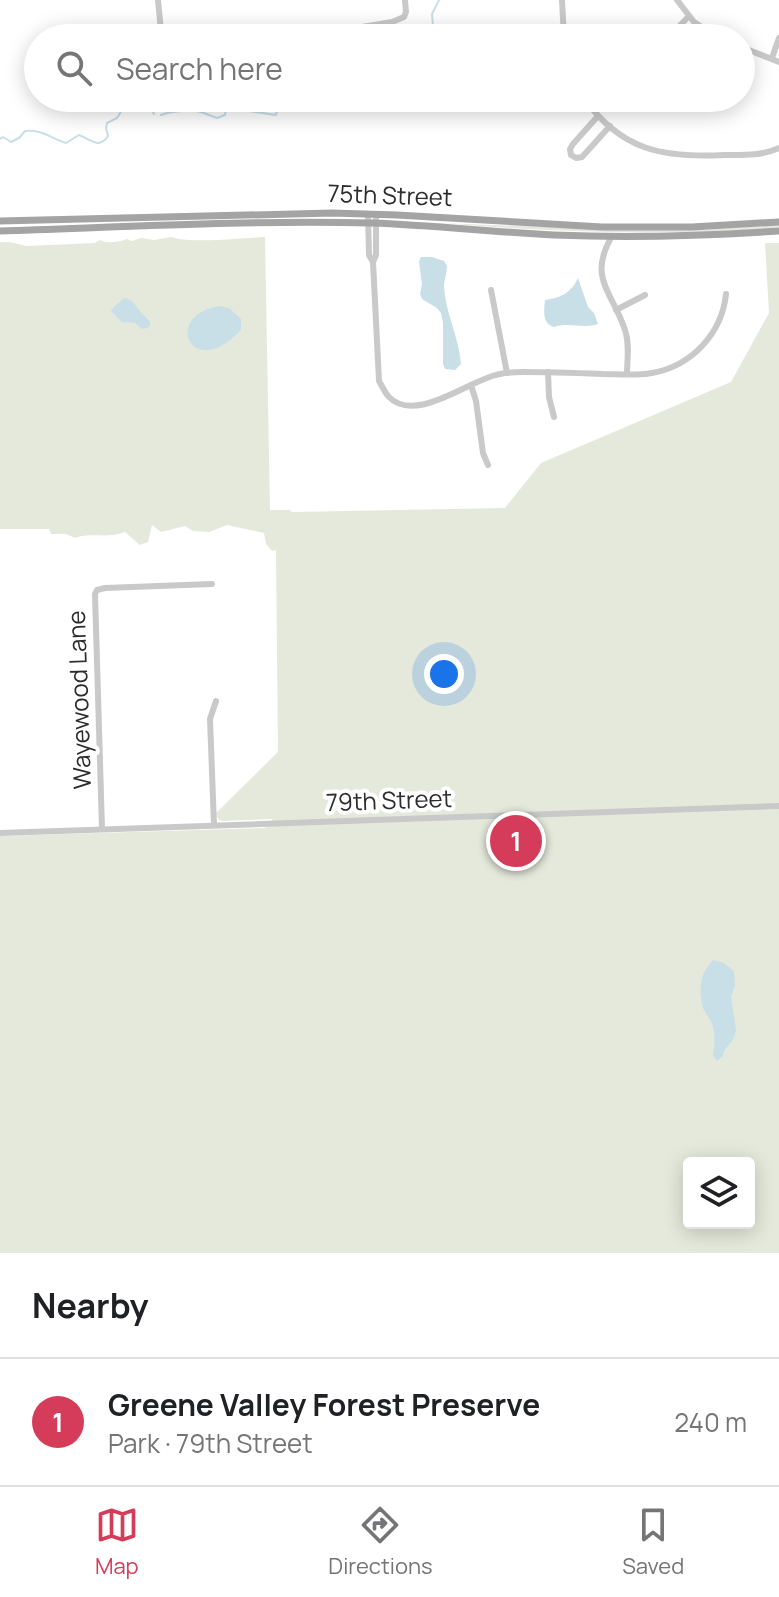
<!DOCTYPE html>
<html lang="en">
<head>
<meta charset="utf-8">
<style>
	:root { --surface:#fff; --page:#f6f6f6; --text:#202124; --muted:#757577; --line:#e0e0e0; --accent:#d53c59 }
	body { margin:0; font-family:Manrope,sans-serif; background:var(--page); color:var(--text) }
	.controls { position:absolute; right:24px; bottom:24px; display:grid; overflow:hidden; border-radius:8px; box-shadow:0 4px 20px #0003 }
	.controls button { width:72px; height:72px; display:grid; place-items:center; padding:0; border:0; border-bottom:2px solid var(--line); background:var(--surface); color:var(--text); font:40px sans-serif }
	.you { position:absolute; left:444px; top:674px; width:28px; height:28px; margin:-20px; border:6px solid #fff; border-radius:50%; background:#1a73e8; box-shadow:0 0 0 12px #1a73e833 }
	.badge { display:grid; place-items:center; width:52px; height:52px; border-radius:50%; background:var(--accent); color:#fff; font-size:26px; font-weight:700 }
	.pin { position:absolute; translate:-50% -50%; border:4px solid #fff; box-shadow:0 2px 8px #0006 }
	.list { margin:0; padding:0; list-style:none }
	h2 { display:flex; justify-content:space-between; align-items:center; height:104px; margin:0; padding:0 32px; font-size:34px }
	h2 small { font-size:26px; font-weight:400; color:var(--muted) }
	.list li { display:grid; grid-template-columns:52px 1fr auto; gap:24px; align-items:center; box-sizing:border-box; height:128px; padding:0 32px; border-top:2px solid var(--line) }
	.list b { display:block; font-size:30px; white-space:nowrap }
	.list p { margin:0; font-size:26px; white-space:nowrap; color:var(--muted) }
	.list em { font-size:26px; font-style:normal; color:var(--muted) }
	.icon { flex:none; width:44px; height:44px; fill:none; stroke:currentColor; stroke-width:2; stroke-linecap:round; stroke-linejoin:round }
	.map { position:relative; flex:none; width:779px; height:1253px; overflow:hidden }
	.search { position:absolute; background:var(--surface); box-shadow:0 4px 20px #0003; left:24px; right:24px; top:24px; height:88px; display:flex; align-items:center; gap:20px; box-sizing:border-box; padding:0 28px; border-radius:44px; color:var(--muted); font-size:30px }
	.sheet { height:232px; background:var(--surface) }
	nav { display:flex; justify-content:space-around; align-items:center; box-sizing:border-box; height:112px; border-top:2px solid var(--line); background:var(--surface); font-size:22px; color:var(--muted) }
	nav a { display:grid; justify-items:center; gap:4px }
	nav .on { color:var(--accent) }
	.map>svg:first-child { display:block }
	.green { fill:#e4e9db; fill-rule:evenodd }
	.water { fill:#c8dfe8 }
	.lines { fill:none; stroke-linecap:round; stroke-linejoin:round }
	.stream { stroke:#c8dfe8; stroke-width:2 }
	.minor { stroke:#c9c9c9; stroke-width:6 }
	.major { stroke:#a4a4a4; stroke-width:7 }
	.labels { text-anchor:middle; stroke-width:8; stroke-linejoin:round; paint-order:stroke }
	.street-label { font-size:24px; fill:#2c2c2c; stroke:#fff }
</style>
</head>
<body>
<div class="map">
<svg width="779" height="1253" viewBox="0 0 779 1253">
	<rect width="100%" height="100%" fill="#fff"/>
	<g class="green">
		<path d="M439,223L624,230H700L779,225V227C746,231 713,232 680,232C599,234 519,229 439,223Z"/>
		<path d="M171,237C190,244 243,238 265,237L270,510H290L292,512L505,508L541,463L731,382L769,313L765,243H779V1253H0V836L265,828L273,819L222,821L218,819L216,813L278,752L276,550L272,551L266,544L264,533L227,525L209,532L193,531L185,526L161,532L152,525L148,542L140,545L125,532C108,539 91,532 75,538L66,534H51L49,529H0V242H9L27,246L95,243L100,240C107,244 120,242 127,239L132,241L141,238L154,240ZM689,1163H749V1223H689Z"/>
	</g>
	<g class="water">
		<path d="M421,257H432L444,261L447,266C447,273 444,280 444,286C445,312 459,337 461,364L455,370L445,369L443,364V323L441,313L437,308L422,299L420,294L422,284L419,262Z"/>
		<path d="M578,278L588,307L594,313L598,324C584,329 568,322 554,327C542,323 544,311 545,300C561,298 571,293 578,278Z"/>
		<path d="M124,298C134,300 134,304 139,310C142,314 147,318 150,322V326L147,328L142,329L135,323L122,322L111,311L114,307Z"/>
		<path d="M219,306L229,308L241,319V330C192,383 161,316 219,306Z"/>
		<path d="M713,960L724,963L734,971L735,986L731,997L736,1030L734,1038L724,1051L723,1056L717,1061L713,1056C714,1046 716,1034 712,1024C710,1018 705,1013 703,1008C698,990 700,973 713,960Z"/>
	</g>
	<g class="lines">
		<g class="stream">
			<polyline points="434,38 432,14 439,0"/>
			<path d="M319,98C325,101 331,104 337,98"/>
			<path d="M161,115C170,111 174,112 183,111C201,110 200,112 217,118L225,115L226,108H229L276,115L280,98"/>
			<path d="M0,139L3,137L11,142L19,138L25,131C41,129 51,138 66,143L79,135C90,139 99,150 108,136L106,128L107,123L117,118L122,110L130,109L138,101L141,100L149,104L154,114"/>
		</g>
		<g class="minor">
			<polyline points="158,0 161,31 165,38"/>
			<polyline points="562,0 564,38"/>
			<polyline points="677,0 694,22 718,38"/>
			<polyline points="265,38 338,31 392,22 404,17 406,12 405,0"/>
			<polyline points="668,38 689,16"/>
			<polyline points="688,38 698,25"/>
			<polyline points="741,47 779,62"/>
			<polyline points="772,58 779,38"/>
			<path d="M584,98C621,151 664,158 724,155C743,155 762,156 779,148"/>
			<polyline points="598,116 573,144 570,149 571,155 576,158 582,157 610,126"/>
			<polyline points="368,214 369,255 373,262"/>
			<path d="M376,214V255L373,262L379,381C382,386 385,393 389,397C413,422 461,387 487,378C499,373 511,372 523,372C550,372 577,373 603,374C619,374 636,376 652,373C692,366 722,333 726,294"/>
			<path d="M612,236C587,279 613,292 625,330C630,344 627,360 627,374"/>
			<polyline points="491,290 507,373"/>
			<polyline points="616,310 645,295"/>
			<polyline points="548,372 549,397 554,417"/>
			<polyline points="471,385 476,401 483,453 488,465"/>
			<polyline points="214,825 210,719 216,701"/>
			<polyline points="102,829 95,594 97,590 105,588 212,584"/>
			<polyline points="0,833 779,806"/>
		</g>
		<g class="major">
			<polyline points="0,221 332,213 397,215 602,227 692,227 779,222"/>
			<path d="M0,231C124,227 248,220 371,223C432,225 493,232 554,235C629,238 704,236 779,231"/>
		</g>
	</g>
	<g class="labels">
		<g class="street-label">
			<text transform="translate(390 196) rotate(2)" y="8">75th Street</text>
			<text transform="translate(80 700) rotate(-92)" y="8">Wayewood Lane</text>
			<text transform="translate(389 801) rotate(-2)" y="8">79th Street</text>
		</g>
	</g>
</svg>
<div class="controls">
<button><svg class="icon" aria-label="layers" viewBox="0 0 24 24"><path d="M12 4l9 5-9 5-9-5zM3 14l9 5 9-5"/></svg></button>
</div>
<div class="you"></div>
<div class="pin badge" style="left:516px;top:841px">1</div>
<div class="search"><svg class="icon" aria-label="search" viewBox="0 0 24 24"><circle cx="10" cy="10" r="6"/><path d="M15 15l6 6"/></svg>Search here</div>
</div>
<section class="sheet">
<h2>Nearby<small></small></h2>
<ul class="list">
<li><span class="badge">1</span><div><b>Greene Valley Forest Preserve</b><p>Park · 79th Street</p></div><em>240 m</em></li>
</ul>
</section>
<nav>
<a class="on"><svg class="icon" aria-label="map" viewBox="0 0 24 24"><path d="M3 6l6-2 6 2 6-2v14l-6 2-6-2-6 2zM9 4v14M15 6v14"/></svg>Map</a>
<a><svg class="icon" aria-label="directions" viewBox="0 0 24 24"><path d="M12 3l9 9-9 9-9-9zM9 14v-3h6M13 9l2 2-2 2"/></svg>Directions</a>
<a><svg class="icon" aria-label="saved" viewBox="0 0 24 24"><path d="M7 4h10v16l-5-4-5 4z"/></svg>Saved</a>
</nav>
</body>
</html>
